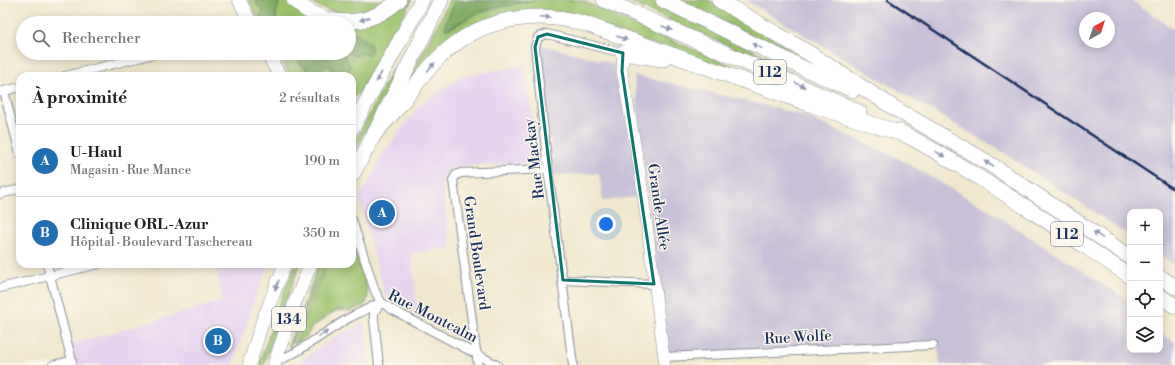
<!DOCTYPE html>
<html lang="fr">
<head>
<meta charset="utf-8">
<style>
	:root { --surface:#fff; --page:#f6f6f6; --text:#202124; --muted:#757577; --line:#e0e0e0; --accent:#1f6fb2 }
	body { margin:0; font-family:"Libre Bodoni",serif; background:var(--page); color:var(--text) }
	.controls { position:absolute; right:12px; bottom:12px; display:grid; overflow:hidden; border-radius:8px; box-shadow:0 2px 10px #0003 }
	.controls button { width:36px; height:36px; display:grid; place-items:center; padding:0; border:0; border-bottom:1px solid var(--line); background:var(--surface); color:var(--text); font:20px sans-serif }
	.compass { position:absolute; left:1079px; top:12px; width:36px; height:36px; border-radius:50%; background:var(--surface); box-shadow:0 2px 10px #0003; rotate:39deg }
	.you { position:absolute; left:606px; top:224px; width:14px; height:14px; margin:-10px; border:3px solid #fff; border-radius:50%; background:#1a73e8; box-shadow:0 0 0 6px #1a73e833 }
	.badge { display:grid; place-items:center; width:26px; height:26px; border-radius:50%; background:var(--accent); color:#fff; font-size:13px; font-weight:700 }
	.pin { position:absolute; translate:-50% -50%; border:2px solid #fff; box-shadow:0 1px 4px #0006 }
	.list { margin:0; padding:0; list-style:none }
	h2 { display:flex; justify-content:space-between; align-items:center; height:52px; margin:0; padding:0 16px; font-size:17px }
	h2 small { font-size:13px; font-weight:400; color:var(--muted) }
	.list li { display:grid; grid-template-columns:26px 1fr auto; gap:12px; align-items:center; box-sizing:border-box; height:72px; padding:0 16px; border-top:1px solid var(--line) }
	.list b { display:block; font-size:15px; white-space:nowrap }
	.list p { margin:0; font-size:13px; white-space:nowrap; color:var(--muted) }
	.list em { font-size:13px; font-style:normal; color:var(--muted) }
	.icon { flex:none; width:22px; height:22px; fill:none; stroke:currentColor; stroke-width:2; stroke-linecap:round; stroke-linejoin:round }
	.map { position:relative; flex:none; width:1175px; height:365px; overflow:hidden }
	.search { position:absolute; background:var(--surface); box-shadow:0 2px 10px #0003; left:16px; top:16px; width:340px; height:44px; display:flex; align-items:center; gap:10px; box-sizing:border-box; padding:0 14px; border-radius:22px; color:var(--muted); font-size:15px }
	.panel { position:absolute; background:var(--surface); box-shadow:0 2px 10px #0003; left:16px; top:72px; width:340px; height:196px; border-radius:12px }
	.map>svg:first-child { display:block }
	.built { fill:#e6d3f0 }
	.industrial { fill:#c8c0d8; fill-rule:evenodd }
	.green { fill:#9bc16c; stroke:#5b7865 }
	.forest { fill:#7ca760; stroke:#4c6b5f }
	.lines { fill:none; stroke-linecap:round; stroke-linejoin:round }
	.street-casing { stroke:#868c96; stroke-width:10 }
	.secondary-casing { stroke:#868c96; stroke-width:12 }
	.primary-casing { stroke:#868c96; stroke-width:14 }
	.highway-casing { stroke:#868c96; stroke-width:16 }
	.street { stroke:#fff; stroke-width:8 }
	.secondary { stroke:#fff; stroke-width:11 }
	.primary { stroke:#fff; stroke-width:13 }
	.highway { stroke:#fff; stroke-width:15 }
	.rail { stroke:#1b2f5e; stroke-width:2.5 }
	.oneway { fill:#8d97ae }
	.marked { fill:none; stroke:#0f766e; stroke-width:3; stroke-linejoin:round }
	.labels { text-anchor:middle; stroke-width:3; stroke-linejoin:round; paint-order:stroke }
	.shield { fill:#fbf7ec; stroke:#5e6b89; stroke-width:1 }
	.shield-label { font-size:14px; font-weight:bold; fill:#1b2f5e }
	.street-label { font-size:15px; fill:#1b2f5e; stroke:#fbf7ec }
</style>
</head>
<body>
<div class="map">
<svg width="1175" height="365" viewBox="0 0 1175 365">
	<rect width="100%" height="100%" fill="#fbf7ec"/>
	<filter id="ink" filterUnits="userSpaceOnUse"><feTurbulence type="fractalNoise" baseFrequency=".025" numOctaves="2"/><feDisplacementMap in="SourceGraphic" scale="8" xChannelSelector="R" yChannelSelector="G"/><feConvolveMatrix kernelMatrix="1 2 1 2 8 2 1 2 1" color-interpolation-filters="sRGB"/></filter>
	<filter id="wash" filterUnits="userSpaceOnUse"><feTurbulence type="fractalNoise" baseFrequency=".012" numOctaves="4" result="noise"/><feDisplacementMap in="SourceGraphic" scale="16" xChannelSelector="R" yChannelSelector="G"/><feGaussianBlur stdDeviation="0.9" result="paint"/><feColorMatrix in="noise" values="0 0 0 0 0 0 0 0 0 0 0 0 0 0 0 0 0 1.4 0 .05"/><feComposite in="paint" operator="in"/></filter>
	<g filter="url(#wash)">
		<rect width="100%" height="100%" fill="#f0e8cd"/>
		<g class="built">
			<polygon points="523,65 528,91 538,158 535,164 470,165 451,168 442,185 451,248 412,253 417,311 385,295 359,199 371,178 383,153 419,106 460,77"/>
			<polygon points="215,264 270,264 259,287 233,365 69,365 69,345 223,301"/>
			<polygon points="364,322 370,365 293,365 337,336"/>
		</g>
		<g class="industrial">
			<path d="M745,0H1131L1175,30V266L1160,256V212H1130V236L1009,156ZM1085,18H1109V42H1085Z"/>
			<polygon points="540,45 613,63 643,196 603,201 599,173 554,175"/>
			<polygon points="634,75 764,105 805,116 894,156 987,209 1130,302 1130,350 1160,350 1160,333 1175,342 1175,365 940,365 938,343 667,353"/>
		</g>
		<g class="green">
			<polygon points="248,0 257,0 256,1 263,11 263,23 266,23 261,23"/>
			<polygon points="277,0 286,0 296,9 321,23 277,23 276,14 279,3"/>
			<path d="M309,0H386C363,17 331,18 309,0Z"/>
			<polygon points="406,0 412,0 361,90 352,100 352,76 344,76 349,70 337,53 348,53 356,56 365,42 360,35 354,33 349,35 349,27"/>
			<polygon points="449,0 456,0 445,24 451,28 477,13 518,3 535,0 581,0 619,18 812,100 576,17 497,18 402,92 436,28"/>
			<polygon points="624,0 651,0 777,62 775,66"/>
			<polygon points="679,0 709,0 794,51 791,55"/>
			<polygon points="277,53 293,53 300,64 306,67 306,72 315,76 290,76"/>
			<polygon points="326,64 330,66 333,73 339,76 318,76"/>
			<polygon points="392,70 397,73 355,151 352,149 352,148"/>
			<polygon points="352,244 367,288 368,296 366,303 363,306 350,311 337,310 312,327 306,337 294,344 316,288 323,275 326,264 352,264"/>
			<polygon points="295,264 300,264 285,303 264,365 259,365 276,312"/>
			<polygon points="319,264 324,264 322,274 314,288 290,347 289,344"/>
		</g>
		<g class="forest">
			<polygon points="257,0 277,0 279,3 276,14 277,23 263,23 260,16 263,11 257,5"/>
			<polygon points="456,0 535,0 518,3 477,13 446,30 445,24"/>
			<path d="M350,33C360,31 363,41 370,44L372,51L368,55L363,53L356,56L348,53H349V35Z"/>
			<polygon points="293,53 337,53 344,55 351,66 344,76 339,76 333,73 330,66 326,65 318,76 305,72 306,67 300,64"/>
		</g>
	</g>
	<g filter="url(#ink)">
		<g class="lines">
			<g class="street-casing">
				<g id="street">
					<polyline points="65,76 158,53"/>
					<polyline points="4,91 20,154"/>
					<polyline points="0,92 20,87"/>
					<polyline points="0,194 20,189"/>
					<polyline points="352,220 375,291 381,302 391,309 497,365"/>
					<polyline points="47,264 72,361 53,365"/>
					<polyline points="563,280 654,284"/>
					<polyline points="0,288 98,264"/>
					<polyline points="664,357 933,345"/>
					<polyline points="274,363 296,352 347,319 381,302"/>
					<polyline points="379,365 374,319 374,313 380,303"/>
					<polyline points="478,365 453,180 456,175 461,173 548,169"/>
					<polyline points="573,365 548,169 535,47 538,37 547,34 623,53"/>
				</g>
			</g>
			<g class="secondary-casing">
				<polyline id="secondary" points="623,53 622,71 640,172 665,365"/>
			</g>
			<g class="primary-casing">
				<g id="primary">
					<polyline points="239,0 251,23"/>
					<polyline points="267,53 280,76"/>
					<polyline points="249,365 263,320 285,264"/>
					<polyline points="274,365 295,302 311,264"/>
				</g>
			</g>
			<g class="highway-casing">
				<g id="highway">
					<path d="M294,0C325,29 367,29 399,0"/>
					<polyline points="604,0 859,112"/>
					<polyline points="663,0 805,69 853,90"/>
					<polyline points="719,0 812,55 896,109 987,162 1130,257"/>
					<polyline points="623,53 663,59"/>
					<polyline points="352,128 422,0"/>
					<path d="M899,131C979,174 1054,226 1130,276"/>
					<path d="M375,133C386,121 397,109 407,96C419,81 429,66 443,54C481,18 536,9 586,24L812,105L906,135"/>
					<polyline points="352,175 375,133 441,0"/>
					<polyline points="1160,277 1175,287"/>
					<polyline points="1160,296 1175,306"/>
				</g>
			</g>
			<use href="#street" class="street"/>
			<use href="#secondary" class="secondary"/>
			<use href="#primary" class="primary"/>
			<use href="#highway" class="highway"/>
			<polyline class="rail" points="888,0 1175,190"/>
		</g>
		<defs><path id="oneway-solid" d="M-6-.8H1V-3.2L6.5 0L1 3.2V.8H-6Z"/></defs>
		<g class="oneway">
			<use href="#oneway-solid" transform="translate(545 17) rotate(2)"/>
			<use href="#oneway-solid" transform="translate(365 19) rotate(164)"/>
			<use href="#oneway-solid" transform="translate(667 28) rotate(23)"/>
			<use href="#oneway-solid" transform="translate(622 38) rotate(20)"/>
			<use href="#oneway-solid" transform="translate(757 46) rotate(-154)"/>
			<use href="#oneway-solid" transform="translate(431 67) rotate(-48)"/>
			<use href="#oneway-solid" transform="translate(379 77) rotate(119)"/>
			<use href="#oneway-solid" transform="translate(800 85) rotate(24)"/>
			<use href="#oneway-solid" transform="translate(940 154) rotate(31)"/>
			<use href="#oneway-solid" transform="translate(989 164) rotate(-147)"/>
			<use href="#oneway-solid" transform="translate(1098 235) rotate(-146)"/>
			<use href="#oneway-solid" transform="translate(277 285) rotate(112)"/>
			<use href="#oneway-solid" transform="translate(323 334) rotate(-33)"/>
		</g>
	</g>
	<path class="marked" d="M547,34L623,53L622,71L654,284L563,280L535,47L538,37Z"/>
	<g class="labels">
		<g class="shield">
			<rect x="754" y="60" width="32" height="24" rx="3"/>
			<rect x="1051" y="222" width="32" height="24" rx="3"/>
			<rect x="272" y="307" width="34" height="24" rx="3"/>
		</g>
		<g class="shield-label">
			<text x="770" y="77">112</text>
			<text x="1067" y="239">112</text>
			<text x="289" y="324">134</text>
		</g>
		<g class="street-label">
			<text transform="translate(534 159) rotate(-97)" y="5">Rue Mackay</text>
			<text transform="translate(659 207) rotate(82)" y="5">Grande Allée</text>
			<text transform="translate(477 253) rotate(82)" y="5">Grand Boulevard</text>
			<text transform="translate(433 316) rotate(27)" y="5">Rue Montcalm</text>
			<text transform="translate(798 337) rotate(-3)" y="5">Rue Wolfe</text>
		</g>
	</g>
</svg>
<div class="controls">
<button>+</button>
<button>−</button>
<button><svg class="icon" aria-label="locate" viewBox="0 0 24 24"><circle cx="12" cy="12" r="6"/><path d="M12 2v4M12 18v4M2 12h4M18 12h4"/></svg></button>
<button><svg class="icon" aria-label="layers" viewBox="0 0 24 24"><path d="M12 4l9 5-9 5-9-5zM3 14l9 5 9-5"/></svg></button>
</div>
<svg class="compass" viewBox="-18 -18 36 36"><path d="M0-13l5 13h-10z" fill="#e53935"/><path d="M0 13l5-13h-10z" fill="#757577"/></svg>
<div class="you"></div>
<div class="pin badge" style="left:382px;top:213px">A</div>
<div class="pin badge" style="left:218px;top:341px">B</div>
<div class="search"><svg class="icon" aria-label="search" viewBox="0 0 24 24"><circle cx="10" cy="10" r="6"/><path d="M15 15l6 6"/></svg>Rechercher</div>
<section class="panel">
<h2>À proximité<small>2 résultats</small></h2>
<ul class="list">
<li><span class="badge">A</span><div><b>U-Haul</b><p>Magasin · Rue Mance</p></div><em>190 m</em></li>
<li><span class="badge">B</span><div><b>Clinique ORL-Azur</b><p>Hôpital · Boulevard Taschereau</p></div><em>350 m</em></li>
</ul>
</section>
</div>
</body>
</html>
